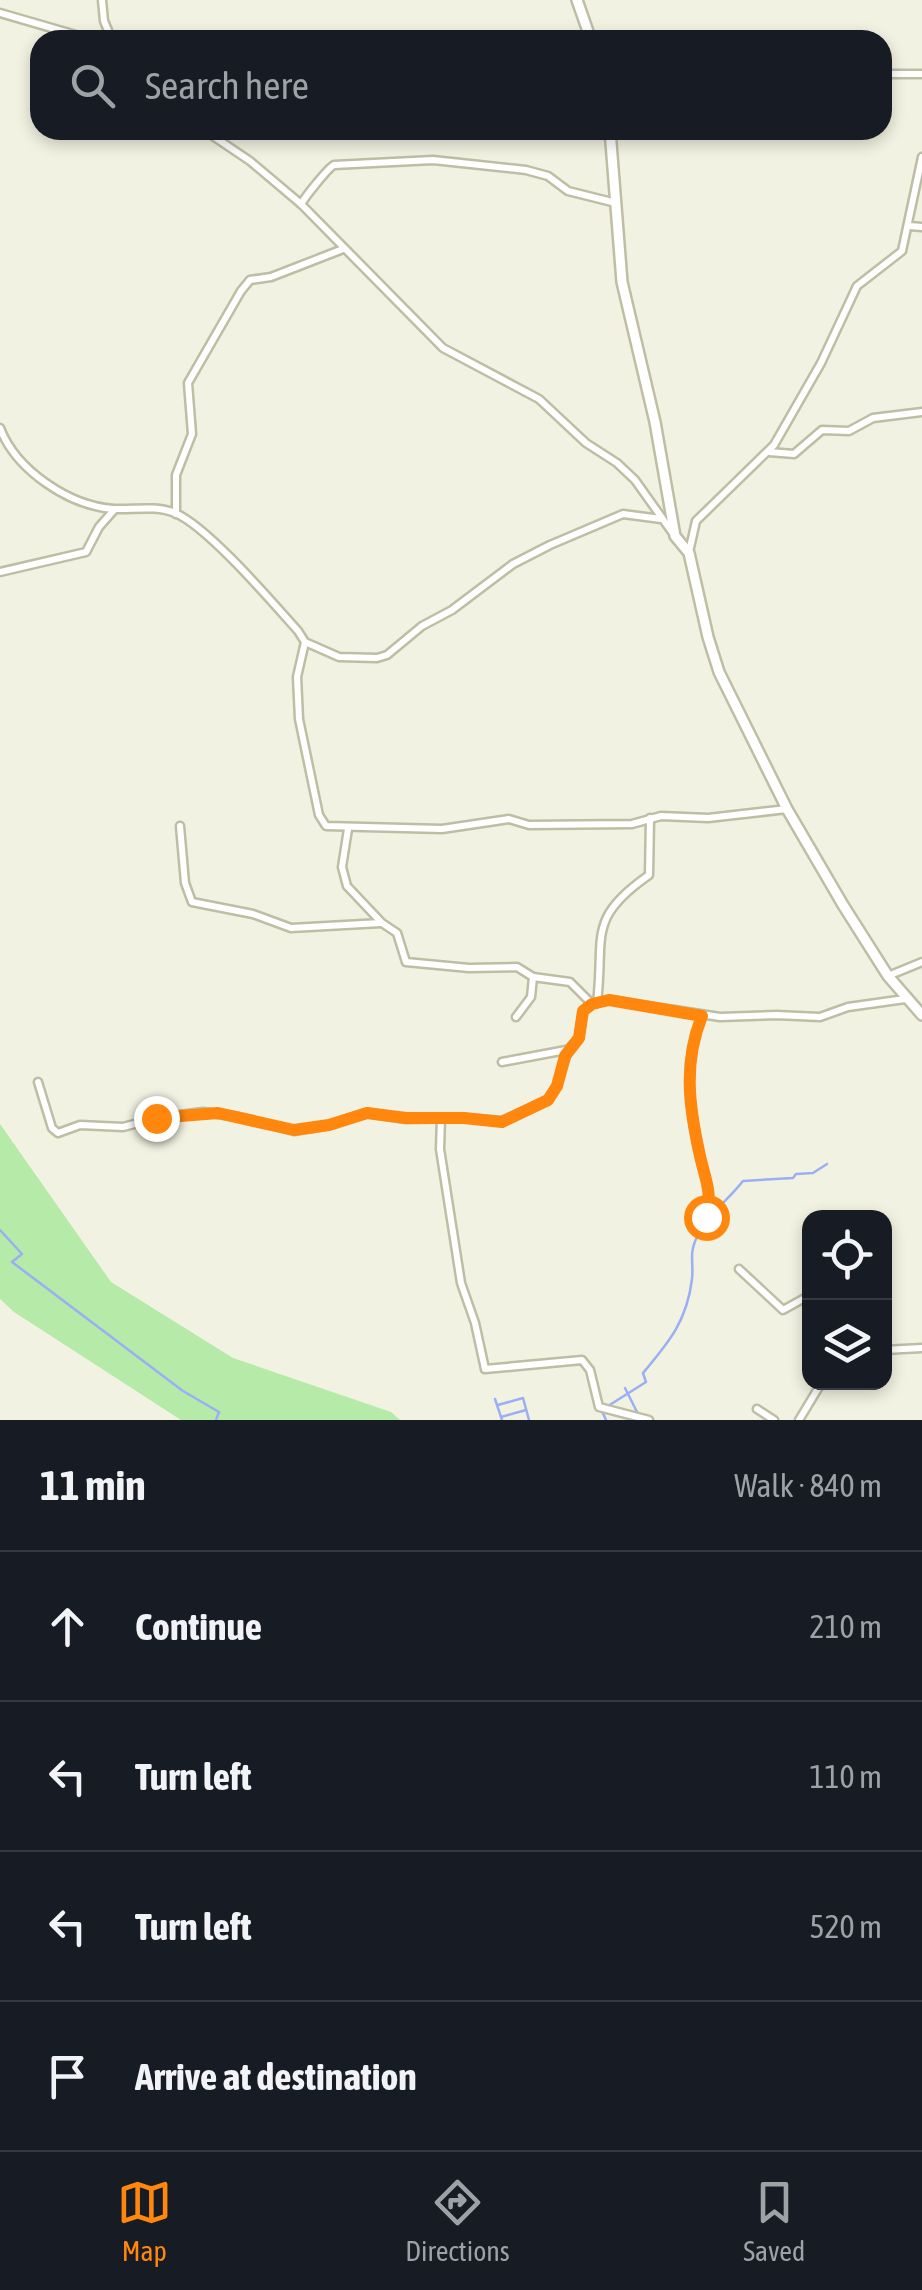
<!DOCTYPE html>
<html lang="en">
<head>
<meta charset="utf-8">
<style>
	:root { --surface:#171b24; --page:#242831; --text:#f1f3f6; --muted:#9ea1a6; --line:#363941; --accent:#ff870d }
	body { margin:0; font-family:"Asap Condensed",sans-serif; background:var(--page); color:var(--text) }
	.controls { position:absolute; right:30px; bottom:30px; display:grid; overflow:hidden; border-radius:20px; box-shadow:0 5px 15px #0003 }
	.controls button { width:90px; height:90px; display:grid; place-items:center; padding:0; border:0; border-bottom:2px solid var(--line); background:var(--surface); color:var(--text); font:50px sans-serif }
	.stop { position:absolute; width:30px; height:30px; margin:-22px; border:8px solid #ff870d; border-radius:50%; background:#fff }
	.stop.end { background:#ff870d; border-color:#fff; box-shadow:0 2px 10px #0008 }
	.list { margin:0; padding:0; list-style:none }
	h2 { display:flex; justify-content:space-between; align-items:center; height:130px; margin:0; padding:0 40px; font-size:42px }
	h2 small { font-size:32px; font-weight:400; color:var(--muted) }
	.list li { display:grid; grid-template-columns:65px 1fr auto; gap:30px; align-items:center; box-sizing:border-box; height:150px; padding:0 40px; border-top:2px solid var(--line) }
	.list b { display:block; font-size:38px; white-space:nowrap }
	.list em { font-size:32px; font-style:normal; color:var(--muted) }
	.icon { flex:none; width:55px; height:55px; fill:none; stroke:currentColor; stroke-width:2; stroke-linecap:round; stroke-linejoin:round }
	.map { position:relative; flex:none; width:922px; height:1420px; overflow:hidden }
	.search { position:absolute; background:var(--surface); box-shadow:0 5px 15px #0003; left:30px; right:30px; top:30px; height:110px; display:flex; align-items:center; gap:25px; box-sizing:border-box; padding:0 35px; border-radius:30px; color:var(--muted); font-size:38px }
	.sheet { height:730px; background:var(--surface) }
	nav { display:flex; justify-content:space-around; align-items:center; box-sizing:border-box; height:140px; border-top:2px solid var(--line); background:var(--surface); font-size:28px; color:var(--muted) }
	nav a { display:grid; justify-items:center; gap:5px }
	nav .on { color:var(--accent) }
	.map>svg:first-child { display:block }
	.green { fill:#b5eaa8 }
	.lines { fill:none; stroke-linecap:round; stroke-linejoin:round }
	.stream { stroke:#9aaff4; stroke-width:2.5 }
	.minor-casing { stroke:#bebea5; stroke-width:11 }
	.tertiary-casing { stroke:#bebea5; stroke-width:14 }
	.minor { stroke:#fff; stroke-width:6 }
	.tertiary { stroke:#fff; stroke-width:9 }
	.route { stroke:#ff870d; stroke-width:12 }
</style>
</head>
<body>
<div class="map">
<svg width="922" height="1420" viewBox="0 0 922 1420">
	<rect width="100%" height="100%" fill="#f2f2e2"/>
	<polygon class="green" points="0,1124 111,1282 233,1358 391,1412 400,1420 181,1420 14,1312 0,1299"/>
	<g class="lines">
		<g class="stream">
			<polyline points="0,1230 22,1254 12,1262 183,1391 219,1412 216,1420"/>
			<polyline points="625,1388 638,1414"/>
			<polyline points="495,1399 502,1420"/>
			<polyline points="498,1405 523,1398 529,1420"/>
			<path d="M608,1406L646,1382L643,1373C669,1342 687,1321 692,1279C694,1261 688,1254 698,1235C708,1215 729,1199 743,1181L793,1178L796,1174L813,1173L827,1164"/>
			<polyline points="602,1411 606,1420"/>
			<polyline points="501,1417 526,1410"/>
		</g>
		<g class="minor-casing">
			<g id="minor">
				<polyline points="102,0 104,21 112,40"/>
				<polyline points="0,13 93,40"/>
				<polyline points="882,74 922,74"/>
				<polyline points="204,130 250,161 301,204 443,348 539,399 586,443 617,463 635,480 672,532"/>
				<path d="M301,204C306,196 327,169 334,165L433,160L526,170L548,176L568,191L616,203"/>
				<polyline points="909,226 922,227"/>
				<path d="M0,428C16,470 69,506 114,509C134,510 155,505 175,513C208,527 272,602 298,631L305,642L297,677L299,719L319,815L326,826L442,829L509,819L529,825L632,824L661,816L708,818L787,809"/>
				<polyline points="769,452 794,454 822,430 849,431 873,418 922,412"/>
				<polyline points="176,514 176,475 192,434 188,383 241,291 250,280 271,277 343,249"/>
				<polyline points="689,552 696,521 774,445 821,363 857,286 902,251 922,157"/>
				<polyline points="0,572 86,552 99,527 114,510"/>
				<polyline points="305,642 339,657 377,658 387,655 422,626 452,610 513,564 550,545 623,514 661,519"/>
				<polyline points="180,826 185,883 192,902 253,914 291,928 381,923"/>
				<polyline points="348,829 342,867 347,886 382,923 397,933 406,962 469,968 517,967 533,977 570,982 592,1004"/>
				<polyline points="888,976 922,962"/>
				<path d="M597,1003C605,936 586,919 649,875L650,818"/>
				<path d="M702,1015C683,1063 689,1107 700,1156C705,1179 713,1193 706,1217"/>
				<polyline points="516,1017 531,997 533,977"/>
				<polyline points="502,1062 566,1050"/>
				<polyline points="38,1082 52,1128 58,1133 80,1125 123,1127 157,1118 203,1112 239,1117 294,1131 329,1125 367,1113 406,1119 464,1118 502,1121 548,1100 557,1086 568,1050 579,1038 583,1011 592,1004 609,1000 720,1017 776,1015 820,1017 848,1007 905,999"/>
				<polyline points="441,1118 440,1149 461,1283 475,1323 485,1369 582,1360 590,1370 599,1407 649,1420"/>
				<polyline points="739,1269 783,1310 810,1295"/>
				<polyline points="884,1350 922,1348"/>
				<polyline points="757,1409 774,1420"/>
				<polyline points="799,1420 822,1382"/>
			</g>
		</g>
		<g class="tertiary-casing">
			<g id="tertiary">
				<polyline points="577,0 591,40"/>
				<polyline points="610,130 622,282 655,422 675,536 689,553 708,637 719,672 787,809 843,905 888,976 922,1015"/>
			</g>
		</g>
		<use href="#minor" class="minor"/>
		<use href="#tertiary" class="tertiary"/>
	</g>
	<g class="lines">
		<path class="route" d="M156,1118L218,1113L294,1130L329,1125L367,1113L406,1118H464L502,1122L548,1100L557,1086L565,1056L579,1038L583,1011L592,1004L609,1000L702,1016C683,1063 689,1107 700,1156C705,1179 713,1193 706,1217"/>
	</g>
</svg>
<div class="controls">
<button><svg class="icon" aria-label="locate" viewBox="0 0 24 24"><circle cx="12" cy="12" r="6"/><path d="M12 2v4M12 18v4M2 12h4M18 12h4"/></svg></button>
<button><svg class="icon" aria-label="layers" viewBox="0 0 24 24"><path d="M12 4l9 5-9 5-9-5zM3 14l9 5 9-5"/></svg></button>
</div>
<div class="stop" style="left:706px;top:1217px"></div>
<div class="stop end" style="left:156px;top:1118px"></div>
<div class="search"><svg class="icon" aria-label="search" viewBox="0 0 24 24"><circle cx="10" cy="10" r="6"/><path d="M15 15l6 6"/></svg>Search here</div>
</div>
<section class="sheet">
<h2>11 min<small>Walk · 840 m</small></h2>
<ul class="list">
<li><svg class="icon" aria-label="ahead" viewBox="0 0 24 24"><path d="M12 20V5M6 11l6-6 6 6"/></svg><div><b>Continue</b></div><em>210 m</em></li>
<li><svg class="icon" aria-label="left" viewBox="0 0 24 24"><path d="M17 20v-9H6M10 6l-5 5 5 5"/></svg><div><b>Turn left</b></div><em>110 m</em></li>
<li><svg class="icon" aria-label="left" viewBox="0 0 24 24"><path d="M17 20v-9H6M10 6l-5 5 5 5"/></svg><div><b>Turn left</b></div><em>520 m</em></li>
<li><svg class="icon" aria-label="arrive" viewBox="0 0 24 24"><path d="M6 21V4h12l-3 4 3 4H6"/></svg><div><b>Arrive at destination</b></div></li>
</ul>
</section>
<nav>
<a class="on"><svg class="icon" aria-label="map" viewBox="0 0 24 24"><path d="M3 6l6-2 6 2 6-2v14l-6 2-6-2-6 2zM9 4v14M15 6v14"/></svg>Map</a>
<a><svg class="icon" aria-label="directions" viewBox="0 0 24 24"><path d="M12 3l9 9-9 9-9-9zM9 14v-3h6M13 9l2 2-2 2"/></svg>Directions</a>
<a><svg class="icon" aria-label="saved" viewBox="0 0 24 24"><path d="M7 4h10v16l-5-4-5 4z"/></svg>Saved</a>
</nav>
</body>
</html>
